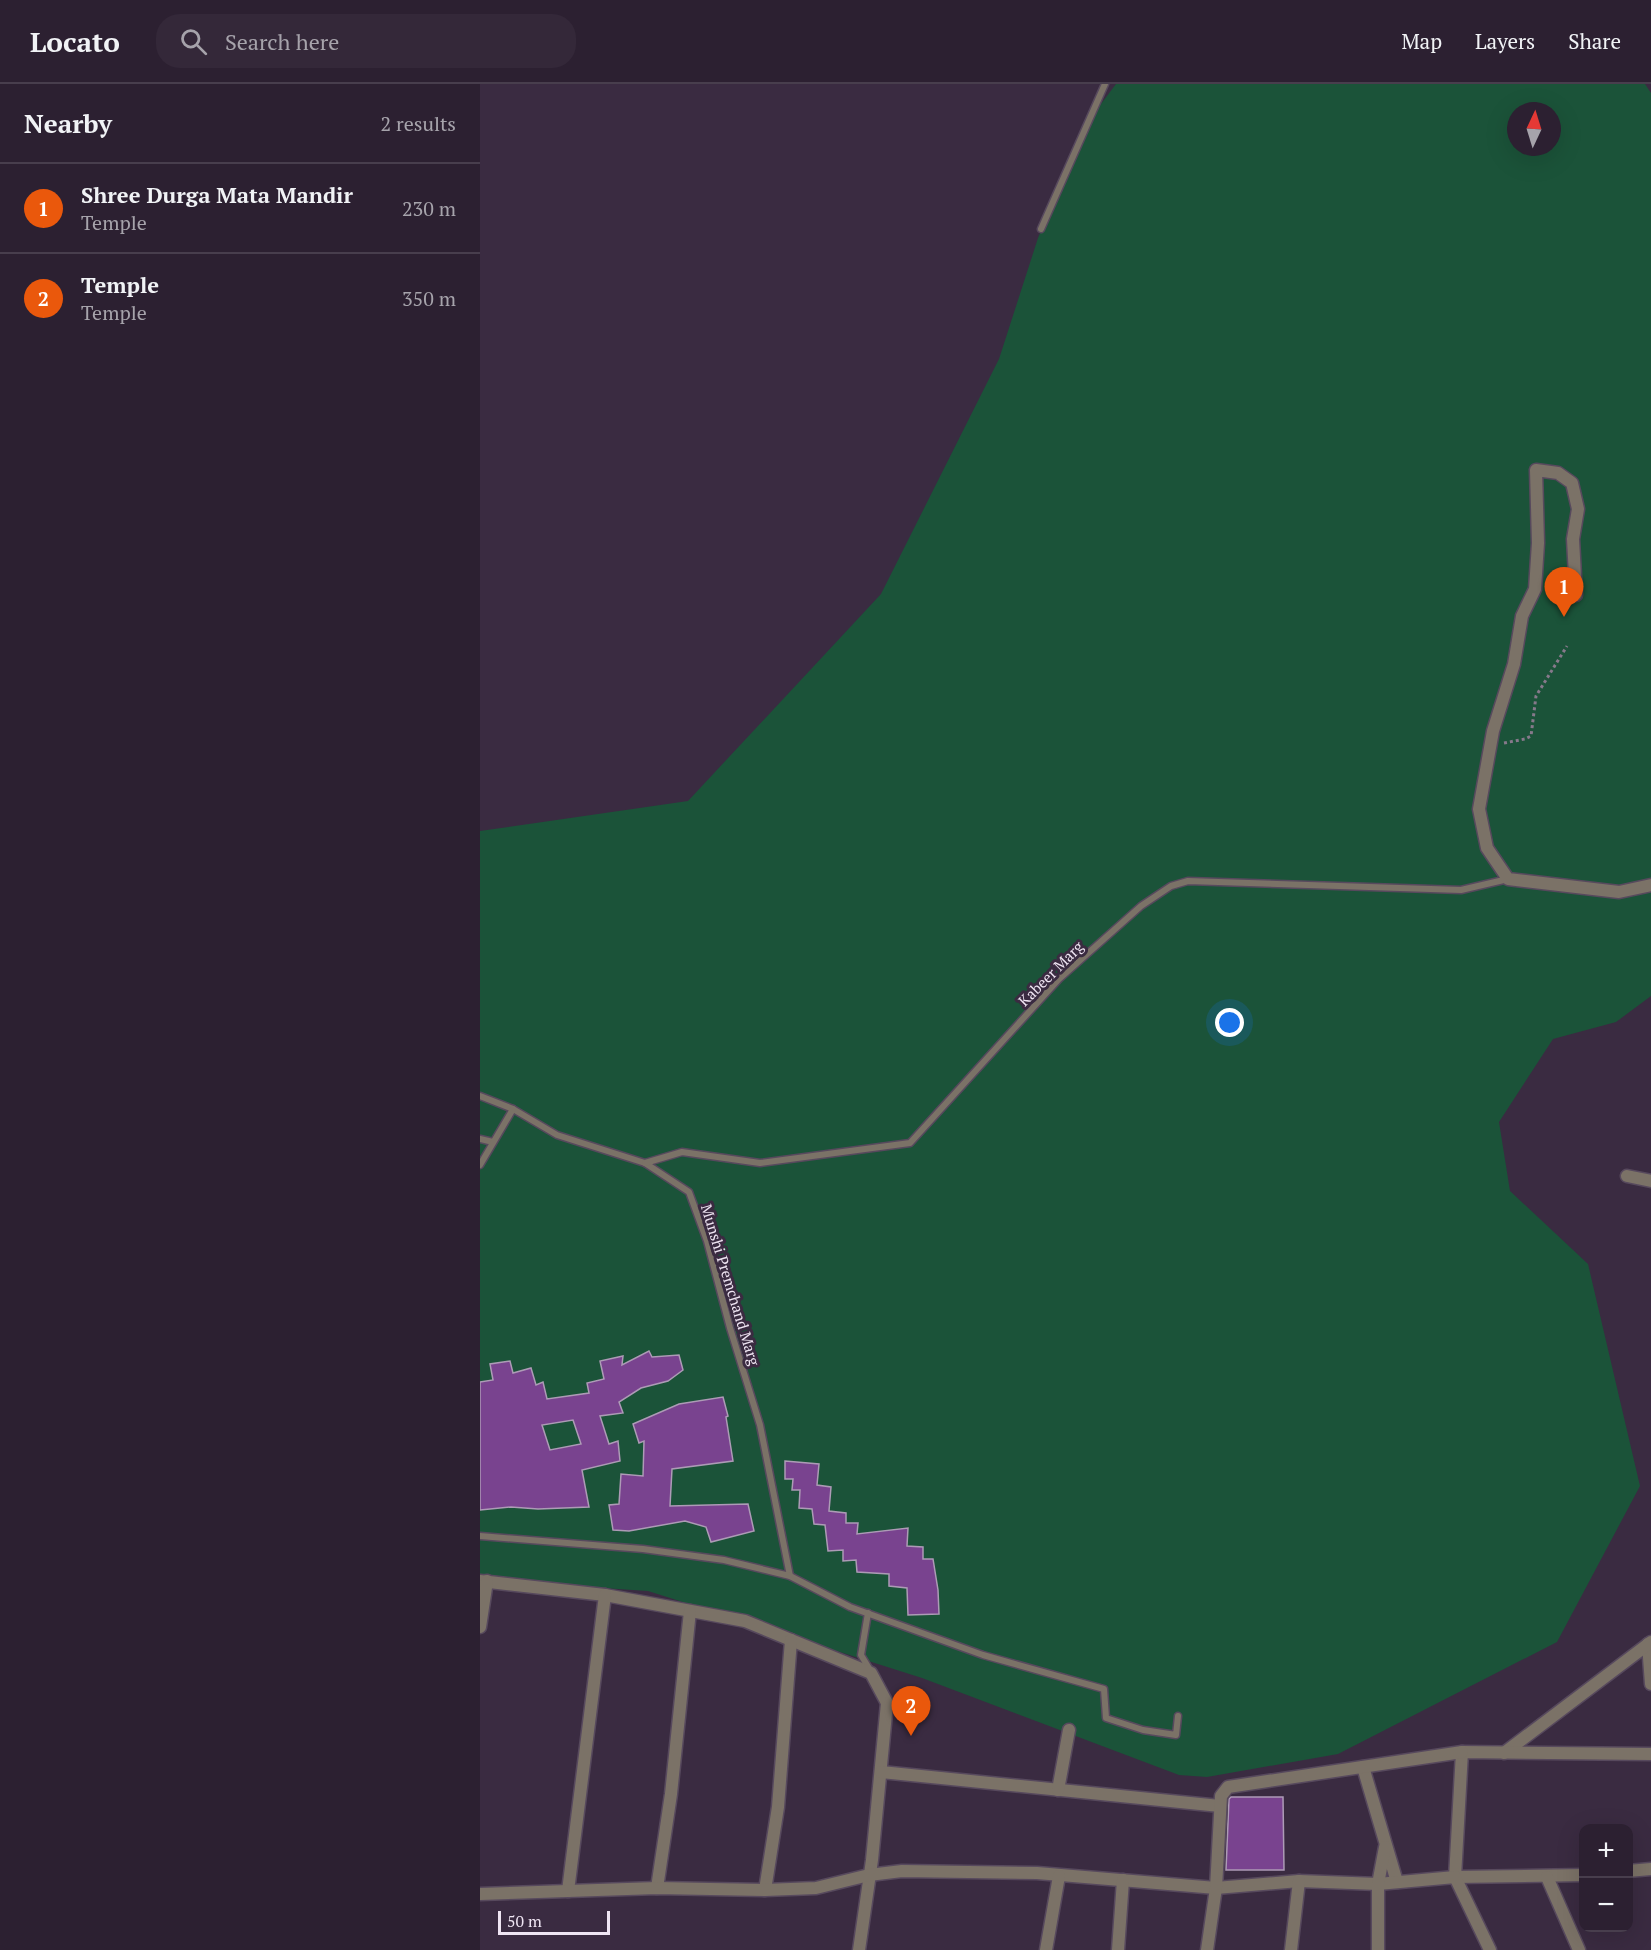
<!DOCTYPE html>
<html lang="en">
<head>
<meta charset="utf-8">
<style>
	:root { --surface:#2c2031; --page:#342839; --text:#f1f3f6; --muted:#a6a3ab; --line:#483e4d; --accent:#ea580c }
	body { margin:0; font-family:"PT Serif",serif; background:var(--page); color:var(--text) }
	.controls { position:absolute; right:18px; bottom:18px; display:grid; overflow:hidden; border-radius:12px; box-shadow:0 6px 24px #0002 }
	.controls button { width:54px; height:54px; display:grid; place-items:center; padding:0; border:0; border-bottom:2px solid var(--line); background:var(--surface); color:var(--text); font:30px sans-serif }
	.compass { position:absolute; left:1027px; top:18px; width:54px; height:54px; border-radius:50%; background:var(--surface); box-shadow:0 6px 24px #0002; rotate:4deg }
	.scale { position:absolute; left:18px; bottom:15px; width:112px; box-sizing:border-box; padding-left:6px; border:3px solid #efe5f3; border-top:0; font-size:16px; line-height:21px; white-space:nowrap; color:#efe5f3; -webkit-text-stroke:4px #3a2b41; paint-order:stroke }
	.you { position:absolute; left:750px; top:939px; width:21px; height:21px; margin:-15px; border:4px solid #fff; border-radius:50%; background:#1a73e8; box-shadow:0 0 0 9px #1a73e833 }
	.badge { display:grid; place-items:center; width:39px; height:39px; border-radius:50%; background:var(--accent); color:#fff; font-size:20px; font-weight:700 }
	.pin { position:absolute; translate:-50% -50px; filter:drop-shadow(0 2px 3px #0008) }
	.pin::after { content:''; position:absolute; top:32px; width:21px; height:18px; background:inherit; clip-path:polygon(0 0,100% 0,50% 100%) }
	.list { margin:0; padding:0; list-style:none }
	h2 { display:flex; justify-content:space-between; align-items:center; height:78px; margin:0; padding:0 24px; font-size:26px }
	h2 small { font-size:20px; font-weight:400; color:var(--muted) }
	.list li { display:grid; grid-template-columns:39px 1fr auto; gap:18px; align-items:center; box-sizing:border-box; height:90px; padding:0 24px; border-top:2px solid var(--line) }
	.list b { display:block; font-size:22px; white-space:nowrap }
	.list p { margin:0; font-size:20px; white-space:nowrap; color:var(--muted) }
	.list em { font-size:20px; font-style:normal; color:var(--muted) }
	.icon { flex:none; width:33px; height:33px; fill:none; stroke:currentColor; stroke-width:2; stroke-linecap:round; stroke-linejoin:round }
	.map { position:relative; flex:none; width:1171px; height:1866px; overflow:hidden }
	header { display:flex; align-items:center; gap:36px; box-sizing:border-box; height:84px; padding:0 30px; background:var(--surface); border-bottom:2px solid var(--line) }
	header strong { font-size:28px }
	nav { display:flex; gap:33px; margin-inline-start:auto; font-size:21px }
	.search { width:420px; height:54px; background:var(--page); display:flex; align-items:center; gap:15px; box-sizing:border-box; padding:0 21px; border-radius:24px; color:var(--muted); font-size:22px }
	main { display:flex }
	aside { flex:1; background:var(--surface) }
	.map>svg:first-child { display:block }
	.green { fill:#1b5339; fill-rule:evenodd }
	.building { fill:#79438f; stroke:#ad9bb6; stroke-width:1.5; fill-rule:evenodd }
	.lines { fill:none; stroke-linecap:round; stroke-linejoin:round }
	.lane-casing { stroke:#57495d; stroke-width:9 }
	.street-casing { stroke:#57495d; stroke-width:15 }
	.path { stroke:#86798b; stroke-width:3; stroke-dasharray:3 3; stroke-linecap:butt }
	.lane { stroke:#7b7267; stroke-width:6 }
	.street { stroke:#7b7267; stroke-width:12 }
	.labels { text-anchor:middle; stroke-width:6; stroke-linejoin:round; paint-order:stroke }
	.street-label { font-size:15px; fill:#efe5f3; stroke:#3a2b41 }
</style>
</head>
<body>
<header>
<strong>Locato</strong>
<div class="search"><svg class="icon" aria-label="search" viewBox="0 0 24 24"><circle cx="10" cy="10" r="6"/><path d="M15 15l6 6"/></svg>Search here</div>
<nav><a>Map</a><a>Layers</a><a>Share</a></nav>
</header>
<main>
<aside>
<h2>Nearby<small>2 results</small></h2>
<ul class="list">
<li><span class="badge">1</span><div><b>Shree Durga Mata Mandir</b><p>Temple</p></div><em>230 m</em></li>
<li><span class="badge">2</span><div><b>Temple</b><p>Temple</p></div><em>350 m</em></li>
</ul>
</aside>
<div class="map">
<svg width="1171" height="1866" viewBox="0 0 1171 1866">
	<rect width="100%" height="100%" fill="#3a2b41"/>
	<path class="green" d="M636,0H1165L1171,9V912L1136,938L1073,955L1019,1038L1030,1107L1108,1180L1160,1402L1077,1558L858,1670L727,1693L699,1691L442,1594L168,1507L0,1496V747L208,717L401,510L519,275L558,154L602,45ZM1036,27H1072V63H1036Z"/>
	<g class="building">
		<path d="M169,1267L172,1273L199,1271L203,1286L188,1297L161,1304L139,1318L143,1329L120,1332L129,1360L138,1357L140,1377L102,1386L109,1423L58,1425L31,1423L0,1426V1298L13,1296L10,1280L30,1277L33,1289L51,1284L56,1301L63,1298L67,1315L109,1309L107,1299L124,1295L120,1277L143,1272L142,1281ZM93,1336L101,1360L70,1366L62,1341Z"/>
		<polygon points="243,1313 248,1332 246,1333 253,1377 192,1385 190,1422 268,1420 274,1447 231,1458 226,1443 205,1437 149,1447 133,1446 129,1421 139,1420 141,1390 163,1392 164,1357 159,1359 153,1340 199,1320"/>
		<polygon points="305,1377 339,1380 337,1401 351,1403 349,1427 366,1429 366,1439 378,1439 377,1450 428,1444 427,1462 443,1463 443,1475 453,1475 458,1506 459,1530 428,1531 427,1504 409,1502 409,1490 377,1488 376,1476 363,1477 363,1466 348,1467 345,1441 334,1440 332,1425 319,1424 320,1406 312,1406 313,1395 305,1395"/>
		<polygon points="751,1713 803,1713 804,1786 746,1786 749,1715"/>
	</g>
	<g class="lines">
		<g class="lane-casing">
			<g id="lane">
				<polyline points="561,145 625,0"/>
				<polyline points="0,1012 33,1025 77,1051 165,1079 209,1108 227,1157 250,1244 280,1341 310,1492"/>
				<polyline points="0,1055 13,1058"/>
				<polyline points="165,1079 202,1068 280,1079 430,1059 579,895 661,822 691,802 708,797 981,806 1028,795"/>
				<polyline points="0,1081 33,1025"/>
				<polyline points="0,1452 163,1465 244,1476 310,1492 370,1523 503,1571 624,1605 626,1634 663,1646 696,1651 698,1632"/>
				<polyline points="388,1529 381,1571 390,1586"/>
			</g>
		</g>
		<g class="street-casing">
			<g id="street">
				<polyline points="1096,511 1093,455 1098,425 1092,399 1078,389 1056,386 1058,459 1055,505 1042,532 1034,580 1013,647 999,725 1007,764 1028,795 1139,808 1171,801"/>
				<polyline points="1147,1092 1171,1097"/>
				<polyline points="0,1497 125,1511 265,1537 391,1589 407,1619 392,1776 379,1866"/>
				<polyline points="0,1543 7,1497"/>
				<polyline points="1168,1560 1171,1600"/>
				<polyline points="1024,1669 1171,1558"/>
				<polyline points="883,1683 917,1798"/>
				<polyline points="401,1688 740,1722"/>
				<polyline points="578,1706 589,1646"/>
				<polyline points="1148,1787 1171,1785"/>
				<polyline points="1104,1791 975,1793 982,1668 1171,1670"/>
				<polyline points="1067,1793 1099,1866"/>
				<polyline points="177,1804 191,1710 210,1527"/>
				<polyline points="285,1806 298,1723 311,1556"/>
				<polyline points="88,1807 125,1511"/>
				<polyline points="0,1810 177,1804 285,1806 336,1804 389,1791 422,1787 557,1789 736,1804 819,1797 898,1800 975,1793 1010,1866"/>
				<polyline points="566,1866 579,1792"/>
				<polyline points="638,1866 643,1796"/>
				<polyline points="727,1866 736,1804 741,1712 748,1703 982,1668"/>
				<polyline points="811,1866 819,1797"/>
				<polyline points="898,1866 898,1800 905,1763"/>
			</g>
		</g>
		<polyline class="path" points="1024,659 1045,655 1051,652 1056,612 1087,562"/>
		<use href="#lane" class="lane"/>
		<use href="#street" class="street"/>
	</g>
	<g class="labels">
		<g class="street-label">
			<text transform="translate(571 890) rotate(-45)" y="5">Kabeer Marg</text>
			<text transform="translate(250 1201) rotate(73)" y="5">Munshi Premchand Marg</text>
		</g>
	</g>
</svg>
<div class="controls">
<button>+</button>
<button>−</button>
</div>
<svg class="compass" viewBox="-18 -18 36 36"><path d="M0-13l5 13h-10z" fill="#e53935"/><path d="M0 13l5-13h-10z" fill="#a6a3ab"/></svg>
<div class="scale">50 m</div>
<div class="you"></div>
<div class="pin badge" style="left:1084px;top:533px">1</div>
<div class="pin badge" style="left:431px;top:1652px">2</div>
</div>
</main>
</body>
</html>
